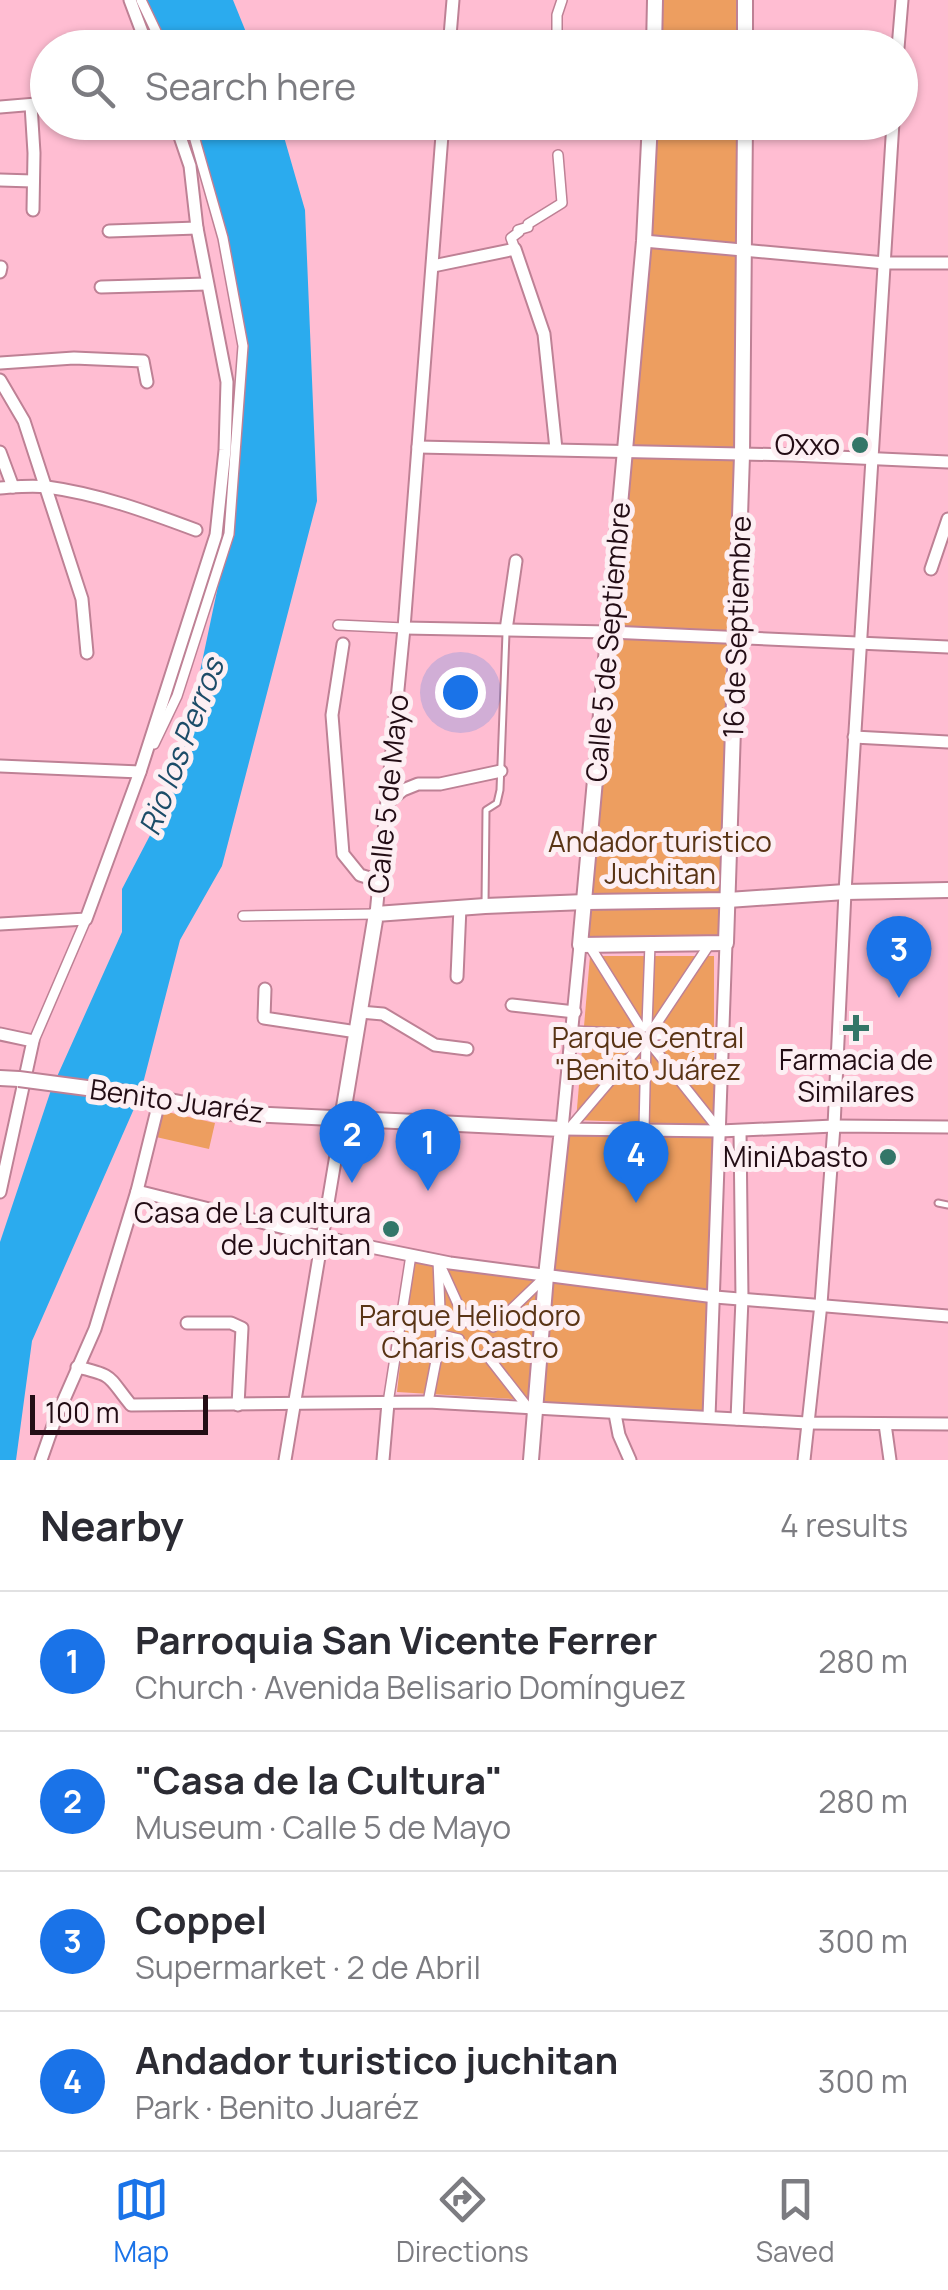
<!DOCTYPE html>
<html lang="en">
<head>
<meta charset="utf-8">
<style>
	:root { --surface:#fff; --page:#f2f2f3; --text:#2b2b33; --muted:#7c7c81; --line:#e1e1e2; --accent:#1a73e8 }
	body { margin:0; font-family:Manrope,sans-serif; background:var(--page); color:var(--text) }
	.scale { position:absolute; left:30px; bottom:25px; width:178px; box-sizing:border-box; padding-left:10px; border:5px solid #230d15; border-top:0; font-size:28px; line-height:35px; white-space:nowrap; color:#230d15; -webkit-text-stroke:8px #fdeff3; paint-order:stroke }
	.you { position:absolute; left:460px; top:692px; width:35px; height:35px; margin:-25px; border:8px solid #fff; border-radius:50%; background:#1a73e8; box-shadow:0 0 0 15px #1a73e833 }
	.badge { display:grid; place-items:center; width:65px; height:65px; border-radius:50%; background:var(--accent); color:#fff; font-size:32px; font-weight:700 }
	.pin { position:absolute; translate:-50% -82px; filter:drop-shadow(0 2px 5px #0008) }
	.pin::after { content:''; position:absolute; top:52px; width:35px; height:30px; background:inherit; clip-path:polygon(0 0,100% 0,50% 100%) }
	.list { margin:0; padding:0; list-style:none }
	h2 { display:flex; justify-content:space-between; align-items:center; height:130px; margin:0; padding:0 40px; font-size:42px }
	h2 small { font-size:32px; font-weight:400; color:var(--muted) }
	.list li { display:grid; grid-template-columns:65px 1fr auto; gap:30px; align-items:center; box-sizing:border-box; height:140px; padding:0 40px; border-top:2px solid var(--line) }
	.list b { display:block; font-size:38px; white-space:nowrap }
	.list p { margin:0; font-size:32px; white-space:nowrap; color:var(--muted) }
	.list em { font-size:32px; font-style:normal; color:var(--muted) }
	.icon { flex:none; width:55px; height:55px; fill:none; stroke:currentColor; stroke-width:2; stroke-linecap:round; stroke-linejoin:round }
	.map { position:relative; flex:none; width:948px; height:1460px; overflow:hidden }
	.search { position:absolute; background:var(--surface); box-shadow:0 2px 8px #0004; left:30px; right:30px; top:30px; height:110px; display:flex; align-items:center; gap:25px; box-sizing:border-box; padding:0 35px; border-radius:55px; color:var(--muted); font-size:38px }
	.sheet { height:690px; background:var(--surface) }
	nav { display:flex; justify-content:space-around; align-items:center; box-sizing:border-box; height:140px; border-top:2px solid var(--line); background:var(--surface); font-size:28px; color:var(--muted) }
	nav a { display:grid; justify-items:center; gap:5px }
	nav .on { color:var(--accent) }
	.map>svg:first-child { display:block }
	.green { fill:#ed9e60 }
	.water { fill:#2babee }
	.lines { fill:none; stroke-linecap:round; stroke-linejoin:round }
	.service-casing { stroke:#be8195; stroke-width:9 }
	.pedestrian-casing { stroke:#be8195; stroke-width:12 }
	.minor-casing { stroke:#be8195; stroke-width:15 }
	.tertiary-casing { stroke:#be8195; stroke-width:18 }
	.service { stroke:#fff; stroke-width:5 }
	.pedestrian { stroke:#fff; stroke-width:9 }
	.minor { stroke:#fff; stroke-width:11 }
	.tertiary { stroke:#fff; stroke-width:14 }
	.tertiary-bridge-casing { stroke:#be8195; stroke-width:18; stroke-linecap:butt }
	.tertiary-bridge { stroke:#fff; stroke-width:14 }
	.poi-dot { fill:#337668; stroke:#fdeff3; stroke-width:4 }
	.labels { text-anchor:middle; stroke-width:10; stroke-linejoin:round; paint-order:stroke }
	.poi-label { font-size:28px; fill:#230d15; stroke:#fdeff3; text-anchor:end }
	.street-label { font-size:28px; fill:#230d15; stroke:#fdeff3 }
	.park-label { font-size:28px; fill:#593415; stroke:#fdeff3 }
	.water-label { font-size:30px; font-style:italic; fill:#1c4c68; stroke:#fdeff3 }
</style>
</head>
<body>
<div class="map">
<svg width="948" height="1460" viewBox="0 0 948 1460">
	<rect width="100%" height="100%" fill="#ffbdd2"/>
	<g class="green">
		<polygon points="655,0 745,0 745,47 654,48"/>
		<polygon points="650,123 745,123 726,943 580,945"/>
		<polygon points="590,956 714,956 714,1125 576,1120"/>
		<polygon points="163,1111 215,1123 209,1149 156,1137"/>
		<polygon points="562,1129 720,1131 709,1417 537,1409 531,1400 397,1392 412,1257 546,1277"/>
	</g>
	<g class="water">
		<polygon points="143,0 233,0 252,47 165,47"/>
		<polygon points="190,123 280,123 305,210 317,501 222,866 180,940 140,1095 32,1341 16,1460 0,1460 0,1242 51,1090 122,932 122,889 159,818 198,681 229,534 243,346 223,238"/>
	</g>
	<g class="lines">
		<g class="service-casing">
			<g id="service">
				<polyline points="485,905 486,810 497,803 500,790 506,633"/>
				<polyline points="938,1203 948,1205"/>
			</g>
		</g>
		<g class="pedestrian-casing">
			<g id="pedestrian">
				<polyline points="141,0 164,48"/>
				<polyline points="557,37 557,15 562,0"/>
				<polyline points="443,124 463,122"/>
				<polyline points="515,249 511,238 519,232 518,230 528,227 528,224 562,203 558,155"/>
				<polyline points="338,625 404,628"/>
				<polyline points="154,744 177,696 229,534 243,346 223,238 190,122"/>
				<polyline points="243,916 376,914"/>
				<polyline points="589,945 641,1028 639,1034 641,1040 646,1042 652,1040 655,1035 653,1029 647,1026 641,1028"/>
				<polyline points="647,1026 650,944"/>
				<polyline points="653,1029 711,942"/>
				<polyline points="573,1031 639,1034"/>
				<polyline points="655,1035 725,1033"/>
				<polyline points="649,1042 720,1131"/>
				<polyline points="32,1045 87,917"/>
				<polyline points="569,1129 643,1042"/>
				<polyline points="644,1130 646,1042"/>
				<polyline points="441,1267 466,1322"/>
				<polyline points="493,1327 544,1278"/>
				<polyline points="441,1335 459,1339"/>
				<polyline points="494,1343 540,1348"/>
				<polyline points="486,1354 529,1409"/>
				<polyline points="428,1402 441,1335 438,1260"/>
				<polyline points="388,1403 411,1255"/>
			</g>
		</g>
		<g class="minor-casing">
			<g id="minor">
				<polyline points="130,0 148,48"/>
				<polyline points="449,48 453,0"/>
				<polyline points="898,48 902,0"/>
				<polyline points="31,105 34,153 33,210"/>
				<polyline points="0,107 48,103"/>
				<polyline points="0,180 33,181"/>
				<polyline points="109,231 197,228"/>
				<polyline points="644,241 885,263 948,263"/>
				<polyline points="433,266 515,249 544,334 556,449"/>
				<polyline points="0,272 1,267"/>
				<polyline points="101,287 207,284"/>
				<polyline points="0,363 74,358 143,361 147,382"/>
				<polyline points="0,380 24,421 82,599 87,653"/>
				<polyline points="418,447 792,455 948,462"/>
				<polyline points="0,452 13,487"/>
				<path d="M0,488C15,487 31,485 47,487C99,494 148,512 196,530"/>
				<polyline points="931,569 948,519"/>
				<polyline points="404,628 609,632 948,647"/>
				<polyline points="506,630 516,561"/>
				<polyline points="343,644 332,715 343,854 360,875 379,881"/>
				<polyline points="854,737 948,742"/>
				<polyline points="0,766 140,772"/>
				<polyline points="387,803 403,790 418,784 440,784 501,771"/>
				<polyline points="376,914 404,628 443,122"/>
				<polyline points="0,924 86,919 140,772 216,535 225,450 227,382 197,228 190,166 175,122"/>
				<polyline points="580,945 562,1129 720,1131 834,1126 948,1127"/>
				<polyline points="457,977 460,907"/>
				<polyline points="265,989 264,1018 357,1032"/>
				<polyline points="512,1005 575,1012"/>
				<polyline points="360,1012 383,1014 435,1045 467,1049"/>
				<polyline points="0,1034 33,1041 0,1192"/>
				<polyline points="137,1191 321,1237 450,1263 715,1297 948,1316"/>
				<polyline points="187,1323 231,1323 242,1328 238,1405"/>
				<path d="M77,1367C116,1376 107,1376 131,1405L428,1402L807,1423L948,1424"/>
				<polyline points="615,1414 619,1435 630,1460"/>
				<polyline points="709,1417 726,943"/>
				<polyline points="737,1419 742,1299 740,1131"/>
				<polyline points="885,1424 890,1460"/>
				<polyline points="41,1460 55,1420 95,1329 137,1191 160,1098"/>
				<polyline points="285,1460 342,1119"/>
				<polyline points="383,1460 388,1403"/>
				<polyline points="804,1460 821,1304 834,1126 845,892 893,122"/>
			</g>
		</g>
		<g class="tertiary-casing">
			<g id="tertiary">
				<polyline points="745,0 745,48"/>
				<polyline points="654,48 655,0"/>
				<polyline points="650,122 644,241 580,945 726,943 742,455 745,122"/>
				<polyline points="0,1078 19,1079"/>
				<polyline points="140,1095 230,1113 562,1129 546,1276 531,1460"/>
				<polyline points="342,1119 376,914 485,906 586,902 728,900 845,892 948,890"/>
			</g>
		</g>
		<use href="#service" class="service"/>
		<use href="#pedestrian" class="pedestrian"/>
		<use href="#minor" class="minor"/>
		<use href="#tertiary" class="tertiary"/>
		<g class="tertiary-bridge-casing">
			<polyline id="tertiary-bridge" points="19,1079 140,1095"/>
		</g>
		<use href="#tertiary-bridge" class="tertiary-bridge"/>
	</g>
	<g class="poi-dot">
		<circle cx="860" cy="445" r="10"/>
		<path d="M851 1013h10v10h10v10h-10v10h-10v-10h-10v-10h10z"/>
		<circle cx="888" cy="1157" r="10"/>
		<circle cx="391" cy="1229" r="10"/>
	</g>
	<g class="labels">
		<g class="poi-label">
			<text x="840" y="455">Oxxo</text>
			<text x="856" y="1070" text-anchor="middle">Farmacia de<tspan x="856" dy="32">Similares</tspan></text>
			<text x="868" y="1167">MiniAbasto</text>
			<text x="371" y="1223">Casa de La cultura<tspan x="371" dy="32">de Juchitan</tspan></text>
		</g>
		<g class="street-label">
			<text transform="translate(737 627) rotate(-88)" y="10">16 de Septiembre</text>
			<text transform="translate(608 642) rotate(-85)" y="10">Calle 5 de Septiembre</text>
			<text transform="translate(388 794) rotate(-84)" y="10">Calle 5 de Mayo</text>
			<text transform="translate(177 1101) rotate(8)" y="10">Benito Juaréz</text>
		</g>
		<g class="park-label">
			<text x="660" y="852">Andador turistico<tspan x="660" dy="32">Juchitan</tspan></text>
			<text x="648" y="1048">Parque Central<tspan x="648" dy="32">"Benito Juárez</tspan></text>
			<text x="470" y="1326">Parque Heliodoro<tspan x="470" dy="32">Charis Castro</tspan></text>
		</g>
		<g class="water-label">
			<text transform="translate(182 747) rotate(-69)" y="10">Rio los Perros</text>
		</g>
	</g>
</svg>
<div class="scale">100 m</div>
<div class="you"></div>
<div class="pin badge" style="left:428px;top:1191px">1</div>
<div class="pin badge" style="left:352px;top:1183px">2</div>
<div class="pin badge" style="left:899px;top:998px">3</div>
<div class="pin badge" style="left:636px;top:1203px">4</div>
<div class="search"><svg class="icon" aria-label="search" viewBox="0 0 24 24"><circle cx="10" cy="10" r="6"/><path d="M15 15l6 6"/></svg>Search here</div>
</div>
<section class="sheet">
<h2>Nearby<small>4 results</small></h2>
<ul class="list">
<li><span class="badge">1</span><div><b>Parroquia San Vicente Ferrer</b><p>Church · Avenida Belisario Domínguez</p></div><em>280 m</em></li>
<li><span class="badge">2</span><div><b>&quot;Casa de la Cultura&quot;</b><p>Museum · Calle 5 de Mayo</p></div><em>280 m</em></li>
<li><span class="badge">3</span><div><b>Coppel</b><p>Supermarket · 2 de Abril</p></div><em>300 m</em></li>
<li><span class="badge">4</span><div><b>Andador turistico juchitan</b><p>Park · Benito Juaréz</p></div><em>300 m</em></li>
</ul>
</section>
<nav>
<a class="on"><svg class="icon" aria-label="map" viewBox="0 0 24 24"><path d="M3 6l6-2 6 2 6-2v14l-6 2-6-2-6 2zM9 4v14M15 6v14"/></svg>Map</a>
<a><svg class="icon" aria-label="directions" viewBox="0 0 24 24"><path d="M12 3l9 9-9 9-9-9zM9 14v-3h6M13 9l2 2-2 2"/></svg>Directions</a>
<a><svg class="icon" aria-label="saved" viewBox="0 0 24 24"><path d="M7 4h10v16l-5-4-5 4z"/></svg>Saved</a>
</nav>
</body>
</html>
